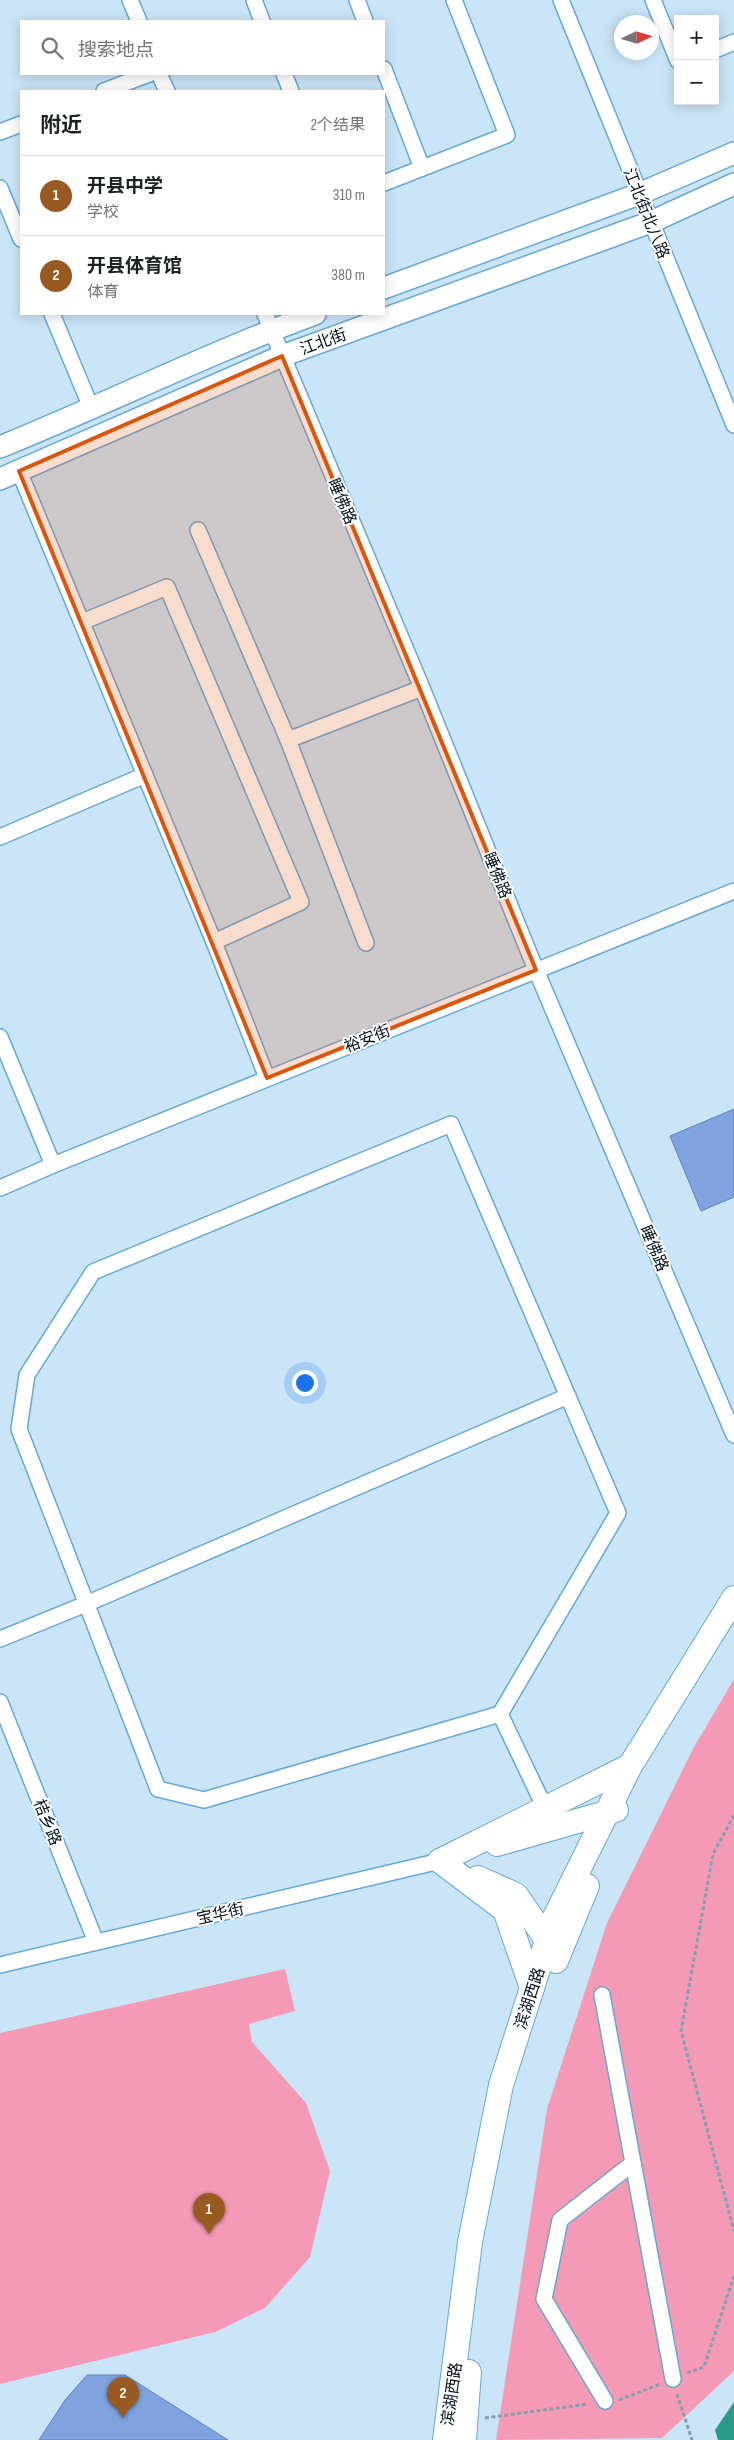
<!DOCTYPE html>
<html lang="zh">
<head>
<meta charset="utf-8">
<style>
	:root { --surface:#fff; --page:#f6f6f6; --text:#202124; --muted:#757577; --line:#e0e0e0; --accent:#985a20 }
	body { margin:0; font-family:"Sofia Sans Condensed","Noto Sans SC",sans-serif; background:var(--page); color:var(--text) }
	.controls { position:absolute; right:15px; top:15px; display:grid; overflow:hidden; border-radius:0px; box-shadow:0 2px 12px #0003 }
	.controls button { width:45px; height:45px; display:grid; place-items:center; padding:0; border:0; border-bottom:1px solid var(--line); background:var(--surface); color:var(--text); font:25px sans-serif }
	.compass { position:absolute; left:614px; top:15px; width:45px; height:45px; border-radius:50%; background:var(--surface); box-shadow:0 2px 12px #0003; rotate:86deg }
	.you { position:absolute; left:304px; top:1382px; width:18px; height:18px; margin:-12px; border:4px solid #fff; border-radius:50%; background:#1a73e8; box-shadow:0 0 0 8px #1a73e833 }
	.badge { display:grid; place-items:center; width:32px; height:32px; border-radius:50%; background:var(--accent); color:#fff; font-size:16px; font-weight:700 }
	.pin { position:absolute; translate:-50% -41px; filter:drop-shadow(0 1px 2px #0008) }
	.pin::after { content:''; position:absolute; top:26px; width:18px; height:15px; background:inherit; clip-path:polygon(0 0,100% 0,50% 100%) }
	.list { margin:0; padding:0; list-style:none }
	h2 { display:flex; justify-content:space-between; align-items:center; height:65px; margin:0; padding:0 20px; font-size:21px }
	h2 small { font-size:16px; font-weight:400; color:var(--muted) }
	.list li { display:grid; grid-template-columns:32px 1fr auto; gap:15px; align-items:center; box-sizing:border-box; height:80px; padding:0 20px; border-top:1px solid var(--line) }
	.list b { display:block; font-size:19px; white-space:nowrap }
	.list p { margin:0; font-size:16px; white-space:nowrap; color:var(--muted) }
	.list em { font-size:16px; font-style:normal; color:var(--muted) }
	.icon { flex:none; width:28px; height:28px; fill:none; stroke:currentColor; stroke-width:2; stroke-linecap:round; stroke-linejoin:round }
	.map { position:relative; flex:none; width:734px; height:2440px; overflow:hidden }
	.search { position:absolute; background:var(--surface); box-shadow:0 2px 12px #0003; left:20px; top:20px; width:365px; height:55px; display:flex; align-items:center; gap:12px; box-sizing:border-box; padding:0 18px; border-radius:0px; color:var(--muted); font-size:19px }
	.panel { position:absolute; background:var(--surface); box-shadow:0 2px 12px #0003; left:20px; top:90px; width:365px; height:225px; border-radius:0px }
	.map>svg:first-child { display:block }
	.green { fill:#f49ab6 }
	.water { fill:#2a9987 }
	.building { fill:#7fa3df; stroke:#5e81ba }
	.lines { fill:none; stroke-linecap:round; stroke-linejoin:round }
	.street-casing { stroke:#65a8d6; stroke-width:18 }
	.secondary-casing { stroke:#65a8d6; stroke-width:24 }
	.primary-casing { stroke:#65a8d6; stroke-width:26 }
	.path { stroke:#869cad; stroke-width:3; stroke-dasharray:4 2.5; stroke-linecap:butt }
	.street { stroke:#fff; stroke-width:15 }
	.secondary { stroke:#fff; stroke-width:21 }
	.primary { stroke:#fff; stroke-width:24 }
	.marked { fill:#dc550d; fill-opacity:0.2; stroke:#dc550d; stroke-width:4; stroke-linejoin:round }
	.labels { text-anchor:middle; stroke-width:4; stroke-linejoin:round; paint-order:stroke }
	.street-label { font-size:16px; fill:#000e1b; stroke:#fff }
</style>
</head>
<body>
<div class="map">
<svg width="734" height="2440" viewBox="0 0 734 2440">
	<rect width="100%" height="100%" fill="#cae5f8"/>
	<g class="green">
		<polygon points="734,1679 734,2371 662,2438 496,2440 547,2109 607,1923 693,1749"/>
		<polygon points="285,1969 295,2011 249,2024 252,2042 306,2103 330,2171 310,2257 265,2308 215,2332 0,2384 0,2033"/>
	</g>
	<polygon class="water" points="734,2402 734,2440 718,2440 715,2430"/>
	<g class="building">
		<polygon points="734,1109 734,1197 701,1211 670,1136"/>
		<polygon points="87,2375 125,2375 228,2440 39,2440 65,2400"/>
	</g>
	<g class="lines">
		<g class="street-casing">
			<g id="street">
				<polyline points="130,0 139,21"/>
				<polyline points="254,0 262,21"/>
				<polyline points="357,0 365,21"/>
				<polyline points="561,0 734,425"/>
				<polyline points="653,0 678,61"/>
				<polyline points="715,50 734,42"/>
				<polyline points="384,69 422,168"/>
				<polyline points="159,74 167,91"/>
				<polyline points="284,74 291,91"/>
				<polyline points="104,91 149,74"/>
				<polyline points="0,132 21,124"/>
				<polyline points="384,183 507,135 454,0"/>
				<polyline points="0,188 21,239"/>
				<polyline points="52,314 92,410"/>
				<polyline points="265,314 422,688 536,970 734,1435"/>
				<polyline points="19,471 214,942 267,1078"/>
				<polyline points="198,530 288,740 366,943"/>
				<polyline points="82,622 167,587 301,902 214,942"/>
				<polyline points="288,740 422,688"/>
				<polyline points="0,837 145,775"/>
				<polyline points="0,1037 53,1165"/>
				<polygon points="451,1124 618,1513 500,1714 204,1800 158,1789 19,1429 27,1375 93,1272"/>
				<polyline points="0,1188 53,1165 734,891"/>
				<polyline points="0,1639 86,1604 568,1396"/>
				<polyline points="0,1702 96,1942"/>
				<polyline points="500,1714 545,1808"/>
				<polyline points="0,1965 440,1861"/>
				<polyline points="602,1995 673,2379"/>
				<polyline points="605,2401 544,2299 560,2220 633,2163"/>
			</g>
		</g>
		<g class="secondary-casing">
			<g id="secondary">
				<polyline points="384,288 639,194 734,153"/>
				<path d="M0,447C106,404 209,353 315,314"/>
				<polyline points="0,479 282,356 651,222 734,184"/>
			</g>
		</g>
		<g class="primary-casing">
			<g id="primary">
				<polyline points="497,1844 616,1810"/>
				<polyline points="440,1861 630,1766"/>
				<polyline points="440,1861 505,1910 532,1988"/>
				<polyline points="478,1878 516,1895 553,1949"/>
				<polyline points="556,1961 587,1886"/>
				<polyline points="445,2440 470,2242 501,2085 554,1919 630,1766 734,1598"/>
				<polyline points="464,2440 469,2372"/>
			</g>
		</g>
		<g class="path">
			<polyline points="734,1815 713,1854 681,2031 734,2231"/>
			<polyline points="687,2373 704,2367 734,2276"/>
			<polyline points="677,2394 692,2440"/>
			<polyline points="619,2400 660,2384"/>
			<polyline points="485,2418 588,2404"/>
		</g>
		<use href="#street" class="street"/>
		<use href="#secondary" class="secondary"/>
		<use href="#primary" class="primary"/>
	</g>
	<path class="marked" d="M282,356L536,970L267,1078L19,471Z"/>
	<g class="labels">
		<g class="street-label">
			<text transform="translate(647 213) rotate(68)" y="6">江北街北八路</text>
			<text transform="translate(323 341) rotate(-20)" y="6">江北街</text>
			<text transform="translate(343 501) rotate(67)" y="6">睡佛路</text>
			<text transform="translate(498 875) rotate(68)" y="6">睡佛路</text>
			<text transform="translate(367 1038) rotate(-22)" y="6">裕安街</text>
			<text transform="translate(655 1248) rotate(67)" y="6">睡佛路</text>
			<text transform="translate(48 1822) rotate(68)" y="6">桔乡路</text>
			<text transform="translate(220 1913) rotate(-13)" y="6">宝华街</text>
			<text transform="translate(529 1998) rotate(-72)" y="6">滨湖西路</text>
			<text transform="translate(451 2394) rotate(-82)" y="6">滨湖西路</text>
		</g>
	</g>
</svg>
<div class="controls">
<button>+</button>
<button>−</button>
</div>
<svg class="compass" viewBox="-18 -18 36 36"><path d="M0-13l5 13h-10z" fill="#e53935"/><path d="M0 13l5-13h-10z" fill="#757577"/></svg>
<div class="you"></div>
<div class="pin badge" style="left:209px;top:2234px">1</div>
<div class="pin badge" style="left:123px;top:2418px">2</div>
<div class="search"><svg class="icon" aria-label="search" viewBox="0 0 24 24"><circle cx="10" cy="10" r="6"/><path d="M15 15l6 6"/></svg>搜索地点</div>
<section class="panel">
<h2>附近<small>2个结果</small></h2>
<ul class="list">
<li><span class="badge">1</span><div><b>开县中学</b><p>学校</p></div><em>310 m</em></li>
<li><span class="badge">2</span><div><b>开县体育馆</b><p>体育</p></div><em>380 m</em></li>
</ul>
</section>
</div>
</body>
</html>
